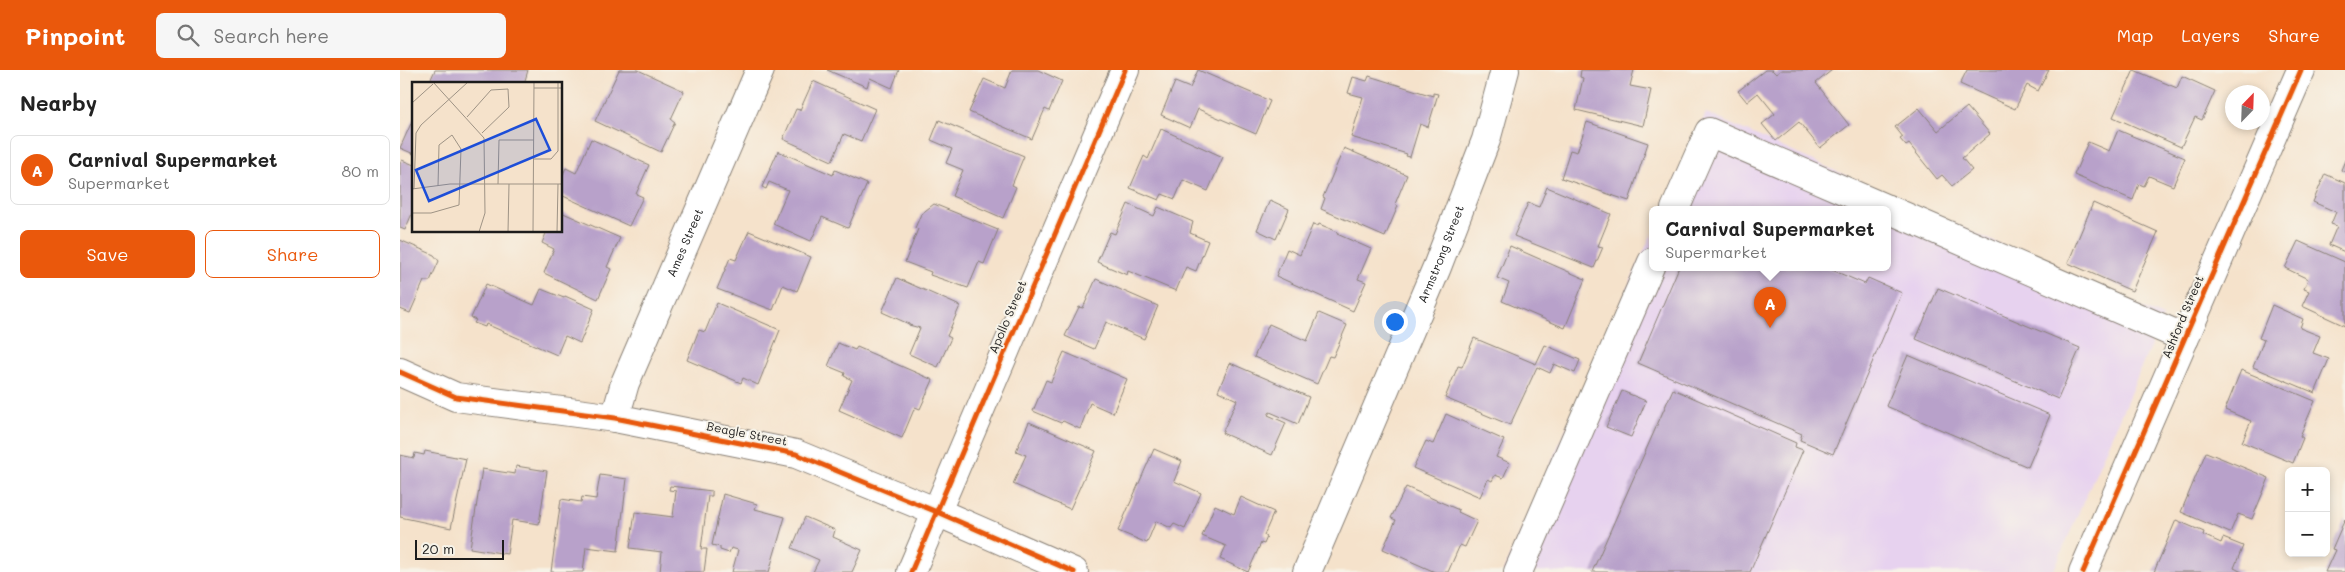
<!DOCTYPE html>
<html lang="en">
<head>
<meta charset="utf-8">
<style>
	:root { --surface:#fff; --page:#f6f6f6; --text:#222; --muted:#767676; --line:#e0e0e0; --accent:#ea580c }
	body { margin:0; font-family:Mali,sans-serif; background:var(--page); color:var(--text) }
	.controls { position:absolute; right:15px; bottom:15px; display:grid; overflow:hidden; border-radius:8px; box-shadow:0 2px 8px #0003 }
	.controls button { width:45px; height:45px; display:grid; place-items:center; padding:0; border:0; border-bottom:1px solid var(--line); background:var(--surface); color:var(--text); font:25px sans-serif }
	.compass { position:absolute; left:1825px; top:15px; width:45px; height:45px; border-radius:50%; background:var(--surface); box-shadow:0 2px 8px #0003; rotate:23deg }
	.scale { position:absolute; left:15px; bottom:12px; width:89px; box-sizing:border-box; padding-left:5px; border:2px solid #1c1c1c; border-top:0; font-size:14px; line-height:18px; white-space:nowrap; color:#1c1c1c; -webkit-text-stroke:4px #f7f3e8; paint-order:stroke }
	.you { position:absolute; left:994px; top:251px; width:18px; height:18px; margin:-12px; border:4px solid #fff; border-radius:50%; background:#1a73e8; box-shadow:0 0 0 8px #1a73e833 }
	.badge { display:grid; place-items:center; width:32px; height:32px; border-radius:50%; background:var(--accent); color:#fff; font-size:16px; font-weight:700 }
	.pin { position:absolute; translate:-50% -41px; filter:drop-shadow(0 1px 2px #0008) }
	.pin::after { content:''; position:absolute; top:26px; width:18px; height:15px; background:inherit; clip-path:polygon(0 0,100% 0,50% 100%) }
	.popup { position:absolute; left:1249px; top:136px; width:242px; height:65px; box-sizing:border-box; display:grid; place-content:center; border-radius:8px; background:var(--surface); filter:drop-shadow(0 1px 4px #0005); font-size:16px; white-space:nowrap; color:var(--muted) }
	.popup b { font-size:19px; color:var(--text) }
	.popup::after { content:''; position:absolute; left:50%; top:100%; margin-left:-10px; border:10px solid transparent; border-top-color:var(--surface) }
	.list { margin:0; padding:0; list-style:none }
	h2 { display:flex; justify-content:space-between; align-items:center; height:65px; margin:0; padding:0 20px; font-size:21px }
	h2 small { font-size:16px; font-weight:400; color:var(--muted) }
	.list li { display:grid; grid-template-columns:32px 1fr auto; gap:15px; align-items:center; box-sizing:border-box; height:70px; margin:0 10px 10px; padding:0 10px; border:1px solid var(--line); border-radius:8px }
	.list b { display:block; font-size:19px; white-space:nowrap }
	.list p { margin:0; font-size:16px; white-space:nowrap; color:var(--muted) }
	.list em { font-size:16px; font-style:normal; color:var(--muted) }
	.actions { display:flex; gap:10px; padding:15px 20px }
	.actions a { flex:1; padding:11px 0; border:1px solid var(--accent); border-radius:8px; text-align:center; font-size:18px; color:var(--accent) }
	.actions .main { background:var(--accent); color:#fff }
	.icon { flex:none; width:28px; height:28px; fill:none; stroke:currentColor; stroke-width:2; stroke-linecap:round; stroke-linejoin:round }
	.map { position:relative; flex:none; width:1945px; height:502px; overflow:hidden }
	header { display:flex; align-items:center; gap:30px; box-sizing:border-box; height:70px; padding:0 25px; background:var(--accent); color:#fff }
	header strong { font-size:24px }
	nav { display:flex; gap:28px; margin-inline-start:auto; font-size:18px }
	.search { width:350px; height:45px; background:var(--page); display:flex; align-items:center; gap:12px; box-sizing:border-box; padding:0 18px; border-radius:8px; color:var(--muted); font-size:19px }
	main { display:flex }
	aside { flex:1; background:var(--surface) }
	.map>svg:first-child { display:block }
	.built { fill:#e7d2ef }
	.building { fill:#b8a1ca }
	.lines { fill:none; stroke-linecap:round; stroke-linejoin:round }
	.minor-casing { stroke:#887f74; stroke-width:30 }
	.minor { stroke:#fff; stroke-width:28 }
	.cycleway-casing { stroke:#f7f3e8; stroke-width:8 }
	.cycleway { stroke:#e8590c; stroke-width:5 }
	.labels { text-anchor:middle; stroke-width:4; stroke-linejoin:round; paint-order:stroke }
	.street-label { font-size:12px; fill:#1c1c1c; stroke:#f7f3e8 }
	.inset-road { fill:none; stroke:#9e9385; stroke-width:1 }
	.view { fill:#1d4ed8; fill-opacity:0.15; stroke:#1d4ed8; stroke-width:2.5 }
	.inset-edge { fill:none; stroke:#1c1c1c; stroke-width:2.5 }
</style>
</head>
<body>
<header>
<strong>Pinpoint</strong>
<div class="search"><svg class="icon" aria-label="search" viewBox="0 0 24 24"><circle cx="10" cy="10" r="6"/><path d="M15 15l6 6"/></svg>Search here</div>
<nav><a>Map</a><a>Layers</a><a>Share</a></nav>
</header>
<main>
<aside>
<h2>Nearby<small></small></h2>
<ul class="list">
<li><span class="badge">A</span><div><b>Carnival Supermarket</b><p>Supermarket</p></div><em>80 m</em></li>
</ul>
<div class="actions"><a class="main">Save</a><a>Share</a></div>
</aside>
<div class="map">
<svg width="1945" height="502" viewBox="0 0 1945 502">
	<rect width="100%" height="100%" fill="#f7f3e8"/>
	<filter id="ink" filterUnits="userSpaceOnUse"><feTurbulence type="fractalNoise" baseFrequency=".02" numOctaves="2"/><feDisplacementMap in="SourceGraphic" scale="10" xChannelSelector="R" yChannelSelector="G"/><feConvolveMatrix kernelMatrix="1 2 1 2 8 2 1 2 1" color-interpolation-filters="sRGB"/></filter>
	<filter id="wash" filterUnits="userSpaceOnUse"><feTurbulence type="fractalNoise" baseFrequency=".0096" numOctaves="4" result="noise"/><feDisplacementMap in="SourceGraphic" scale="20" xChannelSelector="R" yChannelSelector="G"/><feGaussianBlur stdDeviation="1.12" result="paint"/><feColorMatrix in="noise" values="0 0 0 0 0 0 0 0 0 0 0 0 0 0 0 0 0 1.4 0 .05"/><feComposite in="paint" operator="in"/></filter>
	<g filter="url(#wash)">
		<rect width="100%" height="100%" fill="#f5e2cb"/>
		<polygon class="built" points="1306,43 1763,247 1653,502 1103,502 1252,163 1252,197 1488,197 1488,139 1263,139"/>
		<g id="blocks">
			<g class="building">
				<polygon points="35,0 128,0 124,14 38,14 30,11"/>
				<polygon points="219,0 238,0 284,21 271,49 275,52 261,82 195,51"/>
				<polygon points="427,0 499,0 492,18 470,8 467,17"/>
				<polygon points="612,0 638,0 662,11 649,41 645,39 632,69 569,42 584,9 605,18"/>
				<polygon points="798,0 870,31 856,64 798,39 790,58 761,45 775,12 790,18"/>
				<polygon points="1181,0 1234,0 1230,16 1251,20 1243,56 1176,40 1183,8 1180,7"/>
				<polygon points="1365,0 1372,0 1376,4 1381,0 1432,0 1416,13 1449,55 1420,78 1399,52 1376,71 1362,54 1375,44 1358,23 1347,32 1338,21"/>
				<polygon points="1567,0 1649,0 1638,21 1627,15 1615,39 1560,14"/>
				<polygon points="1734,0 1777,18 1782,6 1815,21 1802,50 1795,47 1781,77 1713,47"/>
				<polygon points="969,6 1033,26 1033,23 1038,24 1028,57 1020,54 1010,87 1006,86 1007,84 951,67 963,27 948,23 953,7 967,11"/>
				<polygon points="413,11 475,39 461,71 444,64 432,91 383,69 396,39 400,40"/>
				<polygon points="1567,37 1590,64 1562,88 1572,100 1552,116 1542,105 1537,109 1509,74 1506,76 1500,69 1503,67 1495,57 1519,38 1538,61"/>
				<polygon points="14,47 14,84 0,78"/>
				<polygon points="539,50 624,86 612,115 616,117 603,148 552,126 563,100 546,93 552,79 531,70"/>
				<polygon points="1187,52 1248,73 1229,131 1161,108 1170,80 1177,82"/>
				<polygon points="761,59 823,87 808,121 783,110 775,129 762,124 759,130 730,118 744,86 748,89"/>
				<polygon points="1718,60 1785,88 1773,116 1749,106 1744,116 1739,114 1733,130 1674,105 1688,72 1709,81"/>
				<polygon points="191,69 249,95 236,124 243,127 229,156 161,125 161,108 166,98 176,103"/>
				<polygon points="944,78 1007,105 995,134 998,136 985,167 921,139 925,128 923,127"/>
				<polygon points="378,81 433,105 435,100 467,114 448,158 422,147 411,171 373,154 388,120 369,112 366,119 362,117"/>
				<polygon points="2,90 14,95 14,139 5,160 0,158 0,94"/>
				<polygon points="1945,90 1945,102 1941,100"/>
				<polygon points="1925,104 1945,113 1945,182 1929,175 1937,156 1931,154 1936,142 1913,132"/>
				<polygon points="1147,117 1211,144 1198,176 1203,177 1194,198 1114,166 1128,133 1139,137"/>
				<polygon points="870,130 889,139 876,169 857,160"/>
				<polygon points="1693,133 1758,162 1732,221 1668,193"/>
				<polygon points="534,134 598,160 584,194 579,192 568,218 530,205 531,202 505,192 518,159 515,158 521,144"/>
				<polygon points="728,134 754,146 758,137 793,152 790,163 808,171 796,201 786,197 776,221 728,201 727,205 697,192 710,162 715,164"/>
				<polygon points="161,142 220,168 207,197 211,199 198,229 144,203 154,179 142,173 147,161 161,161"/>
				<polygon points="913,154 918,156 919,154 938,162 937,164 971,179 958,209 966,212 953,241 876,206 887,179 900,185"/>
				<polygon points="349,161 411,187 397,221 383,215 373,240 317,219 330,188 336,190"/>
				<polygon points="0,170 34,185 39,191 30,211 24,211 10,243 0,239"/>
				<polygon points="1898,171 1945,192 1945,256 1902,236 1909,221 1904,219 1908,209 1885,198"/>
				<polygon points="1110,176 1185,209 1165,258 1102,231 1109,213 1097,208"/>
				<polygon points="1279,197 1425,197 1465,214 1468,208 1502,223 1433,384 1400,370 1402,364 1238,293"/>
				<polygon points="497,208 560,236 547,266 551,268 538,297 509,284 520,258 509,255 509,254 482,242"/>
				<polygon points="696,209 758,236 744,269 706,252 694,279 665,266 679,237 683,238"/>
				<polygon points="86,214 134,235 141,219 164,228 165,226 194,239 180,273 165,266 157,285 86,254 85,257 74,253 76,250 71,248"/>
				<polygon points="1538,218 1680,278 1658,329 1516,269"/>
				<polygon points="317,233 380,260 358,315 343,308 341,313 287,290 299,260 305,262"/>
				<polygon points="1872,235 1903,249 1900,258 1920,266 1913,283 1929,289 1915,323 1853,297 1864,270 1859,268"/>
				<polygon points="919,243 947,255 933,287 929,286 917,314 854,287 869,254 907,271"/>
				<polygon points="1074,268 1136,294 1145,275 1180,290 1175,303 1154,294 1150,303 1137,297 1110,355 1045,328 1058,296 1062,297"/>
				<polygon points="438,273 455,280 457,277 533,310 520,339 515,337 502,368 439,340 452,310 444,306 445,303 428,296"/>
				<polygon points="664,282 727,309 713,343 690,333 680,359 663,351 661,353 633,341 646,310 651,312"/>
				<polygon points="1508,285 1650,345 1628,397 1486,336"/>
				<polygon points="830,293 909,327 898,354 870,342 868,345 886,353 872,385 822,363 837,330 818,321"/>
				<polygon points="1841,300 1915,331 1900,366 1903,368 1893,393 1842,372 1851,351 1825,340"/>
				<polygon points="1273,319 1396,373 1395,377 1403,380 1350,502 1192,502"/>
				<polygon points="1222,321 1246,331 1231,367 1206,357"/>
				<polygon points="1046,344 1104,370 1096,387 1110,393 1103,408 1095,405 1092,411 1088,409 1080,427 1013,398 1026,371 1033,374"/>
				<polygon points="629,352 696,381 670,439 613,414 626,385 616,381"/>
				<polygon points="754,379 782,391 774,411 801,423 785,459 774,454 771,458 756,451 747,473 718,461"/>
				<polygon points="25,381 66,389 51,458 0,447 0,385 14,388 15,383 24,385"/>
				<polygon points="1806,382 1869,408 1852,449 1838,444 1830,463 1781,442"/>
				<polygon points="116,396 147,401 139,454 112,450 107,484 70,478 82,399 115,404"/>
				<polygon points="200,405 227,409 218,481 186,477 183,502 151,502 161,429 181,432 182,427 196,429"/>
				<polygon points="270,416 312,421 312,426 308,426 301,479 307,479 304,502 260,502 262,482 230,478 235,442 273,447 276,421 269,420"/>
				<polygon points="1006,417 1059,440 1058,442 1077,451 1065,477 1060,475 1048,502 1035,502 983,479 996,450 991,448"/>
				<polygon points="323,424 357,434 355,439 385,447 369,502 332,502 338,480 331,478 329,483 320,480 320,477 312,475"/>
				<polygon points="841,427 874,442 864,465 867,467 864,474 861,473 848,502 820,489 826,476 802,466 815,435 834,444"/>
				<polygon points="405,447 435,460 433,467 462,480 452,502 413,502 419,490 392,478"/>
				<polygon points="1945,449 1945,502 1925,502 1935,480 1932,479"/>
				<polygon points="1776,450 1804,462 1803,465 1821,473 1823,468 1843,476 1834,498 1842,502 1754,502"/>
			</g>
		</g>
	</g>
	<g filter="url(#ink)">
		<use href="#blocks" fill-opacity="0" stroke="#887f74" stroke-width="1"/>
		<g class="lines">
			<g class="minor-casing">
				<g id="minor">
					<polyline points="1275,139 1309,62 1487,139"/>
					<polyline points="1488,139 1785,268"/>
					<polyline points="0,302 56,327 215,348 396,384 537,442 674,502"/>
					<path id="s1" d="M215,348L225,313L360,0"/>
					<polyline points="511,502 725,0"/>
					<path id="s2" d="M907,502L1037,197L1086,70L1105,0"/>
					<polyline points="1118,502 1252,192"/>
					<polyline points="1683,502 1901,0"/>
				</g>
			</g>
			<use href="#minor" class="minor"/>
			<g class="cycleway-casing">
				<g id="cycleway">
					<polyline points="0,302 56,327 215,348 396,384 537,442 674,502"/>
					<polyline points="511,502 725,0"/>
					<polyline points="1683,502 1901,0"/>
				</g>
			</g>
			<use href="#cycleway" class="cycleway"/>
		</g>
	</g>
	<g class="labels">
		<g class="street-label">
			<text dy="4" stroke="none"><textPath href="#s1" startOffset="189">Ames Street</textPath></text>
			<text dy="4" stroke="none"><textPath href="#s2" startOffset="345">Armstrong Street</textPath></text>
			<text transform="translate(608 247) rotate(-67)" y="4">Apollo Street</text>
			<text transform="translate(1783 247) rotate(-67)" y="4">Ashford Street</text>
			<text transform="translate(347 364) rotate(11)" y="4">Beagle Street</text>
		</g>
	</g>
	<g transform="translate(12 12)">
		<rect width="150" height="150" fill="#f5e2cb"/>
		<path class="inset-road" d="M21,0L72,56L73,131L67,150M122,6H150M0,21L21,2M55,35L79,8L96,7L97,25L70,51M121,77H139L146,69V0M86,102L87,58H122M0,107L38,102H150M2,107L4,51L9,43L56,0M0,131H19L47,123L49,67L40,53L27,63L26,104M96,150L97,102M121,150L122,0M145,150L146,102"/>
		<path class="view" d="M124,37L138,68L17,119L4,88Z"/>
		<rect width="150" height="150" class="inset-edge"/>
	</g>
</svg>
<div class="controls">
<button>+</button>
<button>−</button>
</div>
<svg class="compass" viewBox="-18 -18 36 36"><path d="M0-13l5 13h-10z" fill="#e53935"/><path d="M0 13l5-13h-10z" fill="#767676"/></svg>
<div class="scale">20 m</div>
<div class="you"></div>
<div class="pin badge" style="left:1370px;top:258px">A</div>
<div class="popup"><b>Carnival Supermarket</b>Supermarket</div>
</div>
</main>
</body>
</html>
